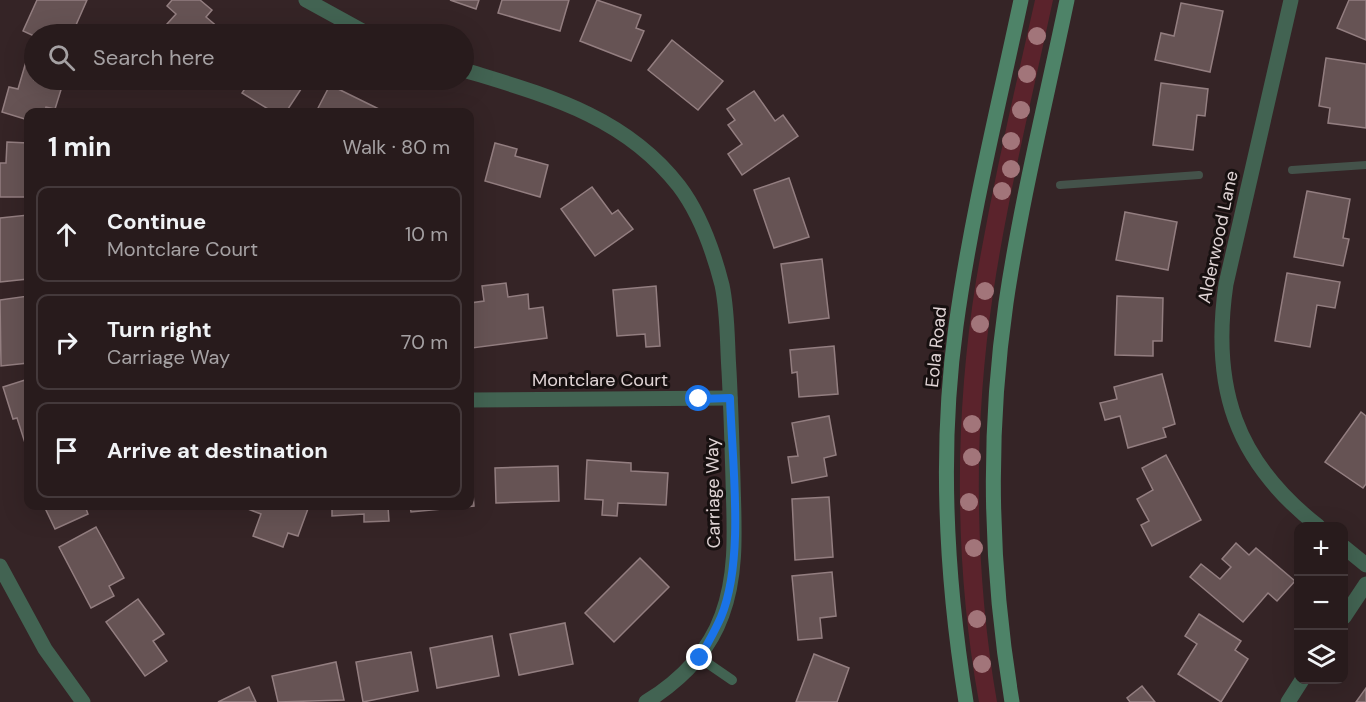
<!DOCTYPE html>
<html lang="en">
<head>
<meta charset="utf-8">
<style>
	:root { --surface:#281b1c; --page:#302425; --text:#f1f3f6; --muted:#a5a1a3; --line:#44393b }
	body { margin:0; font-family:"DM Sans",sans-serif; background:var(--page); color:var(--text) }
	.controls { position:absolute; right:18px; bottom:18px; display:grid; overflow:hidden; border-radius:12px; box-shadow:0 6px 24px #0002 }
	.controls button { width:54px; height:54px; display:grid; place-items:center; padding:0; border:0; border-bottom:2px solid var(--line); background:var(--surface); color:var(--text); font:30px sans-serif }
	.stop { position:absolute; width:18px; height:18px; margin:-14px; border:4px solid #1a73e8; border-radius:50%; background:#fff }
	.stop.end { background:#1a73e8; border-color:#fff; box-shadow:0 2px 6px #0008 }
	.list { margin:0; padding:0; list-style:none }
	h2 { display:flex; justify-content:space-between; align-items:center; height:78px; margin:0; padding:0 24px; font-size:26px }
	h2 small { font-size:20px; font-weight:400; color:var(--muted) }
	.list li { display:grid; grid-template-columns:39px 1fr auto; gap:18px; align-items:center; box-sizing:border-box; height:96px; margin:0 12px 12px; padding:0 12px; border:2px solid var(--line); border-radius:12px }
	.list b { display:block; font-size:22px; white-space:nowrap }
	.list p { margin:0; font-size:20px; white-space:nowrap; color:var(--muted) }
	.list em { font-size:20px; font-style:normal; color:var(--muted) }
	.icon { flex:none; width:33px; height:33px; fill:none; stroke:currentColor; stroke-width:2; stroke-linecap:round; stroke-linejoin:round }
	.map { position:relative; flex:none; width:1366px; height:702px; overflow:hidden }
	.search { position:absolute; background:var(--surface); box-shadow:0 6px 24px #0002; left:24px; top:24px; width:450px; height:66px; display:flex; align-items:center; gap:15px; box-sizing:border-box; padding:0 21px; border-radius:33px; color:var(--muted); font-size:22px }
	.panel { position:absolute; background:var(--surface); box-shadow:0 6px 24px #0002; left:24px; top:108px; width:450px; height:402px; border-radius:12px }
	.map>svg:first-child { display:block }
	.green { fill:#5b232c }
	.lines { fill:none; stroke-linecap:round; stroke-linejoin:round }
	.stream { stroke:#44524a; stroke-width:8 }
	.building { fill:#665354; stroke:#937e80; stroke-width:1.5 }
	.service { stroke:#426352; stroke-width:10 }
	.minor { stroke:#426352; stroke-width:15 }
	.secondary { stroke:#4e8368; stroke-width:15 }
	.tree { fill:#a2757a }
	.route { stroke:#1a73e8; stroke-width:8 }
	.labels { text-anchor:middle; stroke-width:6; stroke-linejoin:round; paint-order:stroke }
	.street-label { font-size:18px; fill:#e0d4d5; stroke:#171010 }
</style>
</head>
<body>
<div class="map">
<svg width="1366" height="702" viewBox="0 0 1366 702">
	<rect width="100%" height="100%" fill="#352426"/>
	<path class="green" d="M1035,0H1053C1032,98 1008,195 993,294C973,428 974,569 997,702H979C954,565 954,418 976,281C992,187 1014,93 1035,0Z"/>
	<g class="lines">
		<g class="stream">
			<polyline points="1292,170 1366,165"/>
			<polyline points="1060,185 1199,175"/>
		</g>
	</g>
	<g class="building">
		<polygon points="37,0 87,0 72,34 34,36 23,31"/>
		<polygon points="172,0 200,0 212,10 206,17 226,34 158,34 176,14 167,6"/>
		<polygon points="450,0 479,0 476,9"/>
		<polygon points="502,0 569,0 560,31 498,13"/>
		<polygon points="597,0 641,15 636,28 644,31 631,61 580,41"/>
		<polygon points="1349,0 1366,0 1366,40 1337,28"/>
		<polygon points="1181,3 1223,11 1210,72 1155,60 1161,33 1174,36"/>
		<polygon points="672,40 723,81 698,110 648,70"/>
		<polygon points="28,55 34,57 34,80 64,80 55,109 46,107 44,112 28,112 28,120 2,112 9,87 18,89"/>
		<polygon points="1326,58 1366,64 1366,128 1328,123 1330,108 1319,106"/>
		<polygon points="241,80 307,80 286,112 273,112 242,93 248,84"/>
		<polygon points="1161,83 1208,89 1205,116 1197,115 1193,150 1153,145"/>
		<polygon points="330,85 385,112 316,112"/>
		<polygon points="754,91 775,121 783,115 798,136 742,175 728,154 742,144 728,125 735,120 727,109"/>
		<polygon points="7,142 28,143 28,197 0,197 0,163 6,163"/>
		<polygon points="495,143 517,149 515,156 548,165 540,197 485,181"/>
		<polygon points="789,178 809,237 774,248 754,190"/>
		<polygon points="592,187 612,214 618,210 633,229 595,256 561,209"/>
		<polygon points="1307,191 1350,199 1343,238 1349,239 1343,266 1294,257"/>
		<polygon points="1125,212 1177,222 1168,270 1116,260"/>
		<polygon points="28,215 28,279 0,282 0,218"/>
		<polygon points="822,259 829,318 789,323 781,264"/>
		<polygon points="1287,273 1340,282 1335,308 1317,305 1310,347 1275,341"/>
		<polygon points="506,283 508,297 528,294 529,309 543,307 547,338 472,348 470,303 484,301 482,286"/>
		<polygon points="656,286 660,346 646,347 645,334 617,336 613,290"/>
		<polygon points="28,296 28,363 1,366 0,300"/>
		<polygon points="1117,296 1163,298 1162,341 1153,341 1153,356 1115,355"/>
		<polygon points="834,346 838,394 799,397 797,372 792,373 790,350"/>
		<polygon points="1162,374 1175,424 1163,428 1166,437 1128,448 1120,416 1105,420 1100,403 1117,399 1114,387"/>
		<polygon points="28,379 28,445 26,446 17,418 13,419 3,387"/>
		<polygon points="1361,412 1366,416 1366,484 1363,488 1325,462"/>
		<polygon points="829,416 836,455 824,458 827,476 792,483 788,457 798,456 792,423"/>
		<polygon points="1166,455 1201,520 1152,546 1141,525 1149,521 1137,499 1153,490 1142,468"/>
		<polygon points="587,460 631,463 631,471 668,473 666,505 618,503 617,516 602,515 603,500 585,499"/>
		<polygon points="558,466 559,501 496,503 495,468"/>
		<polygon points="471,468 474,506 411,512 410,506 470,506"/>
		<polygon points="829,497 833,557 795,560 792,499"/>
		<polygon points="44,506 85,506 88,514 55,529"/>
		<polygon points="240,506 309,506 298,536 288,533 283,547 253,536 261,514"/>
		<polygon points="332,506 388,506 389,521 364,522 364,514 332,516"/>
		<polygon points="96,527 124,578 109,586 114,596 91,608 59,547"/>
		<polygon points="1236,543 1249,555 1256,548 1295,581 1277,601 1268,593 1243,622 1190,577 1201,564 1220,579 1231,567 1222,559"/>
		<polygon points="640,558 669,587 614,642 585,613"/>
		<polygon points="832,572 836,616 820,618 822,638 798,640 792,576"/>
		<polygon points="138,599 164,634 153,641 167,661 145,676 106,622"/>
		<polygon points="1199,614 1241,641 1235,650 1248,659 1221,702 1178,674 1197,644 1185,636"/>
		<polygon points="565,623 573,664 519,675 510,634"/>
		<polygon points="492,636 499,676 437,688 430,648"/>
		<polygon points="411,652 418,691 363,702 356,662"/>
		<polygon points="814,654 849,668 837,702 796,702"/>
		<polygon points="336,662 344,700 278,702 272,676"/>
		<polygon points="1142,686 1155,702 1130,702 1127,698"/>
		<polygon points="249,687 256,702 218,702"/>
		<polygon points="1366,688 1366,702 1356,702"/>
	</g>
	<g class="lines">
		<polyline class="service" points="700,658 732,680"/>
		<g class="minor">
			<polyline points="306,0 368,34"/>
			<path d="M1291,0L1226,284C1211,387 1235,461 1318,526"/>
			<path d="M464,70C545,95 624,115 679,186C701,215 713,250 722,285C728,313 727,343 729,371C731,408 732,444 733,480C734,525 738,572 722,615C708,654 680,681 646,702"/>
			<polyline points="470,400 730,398"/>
			<polyline points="1344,547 1366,565"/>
			<polyline points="0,566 45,649 83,702"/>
			<polyline points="1344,617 1366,584"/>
			<polyline points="1288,702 1302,680"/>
		</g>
		<g class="secondary">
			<path d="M966,702C946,578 939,450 956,326C971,216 998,108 1021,0"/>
			<path d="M1012,702C990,570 987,435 1006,303C1021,201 1046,101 1067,0"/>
		</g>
	</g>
	<g class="tree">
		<circle cx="1037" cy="36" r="9"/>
		<circle cx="1027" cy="74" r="9"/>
		<circle cx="1021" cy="110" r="9"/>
		<circle cx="1011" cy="141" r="9"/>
		<circle cx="1011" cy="169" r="9"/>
		<circle cx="1002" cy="191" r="9"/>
		<circle cx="985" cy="291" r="9"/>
		<circle cx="980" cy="324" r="9"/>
		<circle cx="972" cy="424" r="9"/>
		<circle cx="972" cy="457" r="9"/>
		<circle cx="969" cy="502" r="9"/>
		<circle cx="974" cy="548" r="9"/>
		<circle cx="977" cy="619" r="9"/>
		<circle cx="982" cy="664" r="9"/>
	</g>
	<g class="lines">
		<path class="route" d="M699,399L730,398C732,462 745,559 721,617C715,631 707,644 700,658"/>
	</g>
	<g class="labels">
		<g class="street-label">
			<text transform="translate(1218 237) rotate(-78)" y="6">Alderwood Lane</text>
			<text transform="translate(936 347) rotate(-84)" y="6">Eola Road</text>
			<text x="600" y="386">Montclare Court</text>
			<text transform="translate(713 493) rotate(-91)" y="6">Carriage Way</text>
		</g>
	</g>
</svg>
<div class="controls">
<button>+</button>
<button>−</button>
<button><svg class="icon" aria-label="layers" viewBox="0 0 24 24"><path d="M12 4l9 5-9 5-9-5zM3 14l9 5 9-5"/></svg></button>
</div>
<div class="stop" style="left:699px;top:399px"></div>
<div class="stop end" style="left:700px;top:658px"></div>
<div class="search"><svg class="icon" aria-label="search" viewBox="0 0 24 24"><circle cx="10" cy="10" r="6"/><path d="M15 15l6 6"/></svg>Search here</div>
<section class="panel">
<h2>1 min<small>Walk · 80 m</small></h2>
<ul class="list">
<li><svg class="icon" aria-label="ahead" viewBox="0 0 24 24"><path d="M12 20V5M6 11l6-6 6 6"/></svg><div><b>Continue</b><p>Montclare Court</p></div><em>10 m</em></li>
<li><svg class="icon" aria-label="right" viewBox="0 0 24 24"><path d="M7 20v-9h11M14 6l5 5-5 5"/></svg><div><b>Turn right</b><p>Carriage Way</p></div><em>70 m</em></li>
<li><svg class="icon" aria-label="arrive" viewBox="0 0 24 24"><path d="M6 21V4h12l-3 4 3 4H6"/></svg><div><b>Arrive at destination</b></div></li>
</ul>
</section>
</div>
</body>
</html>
